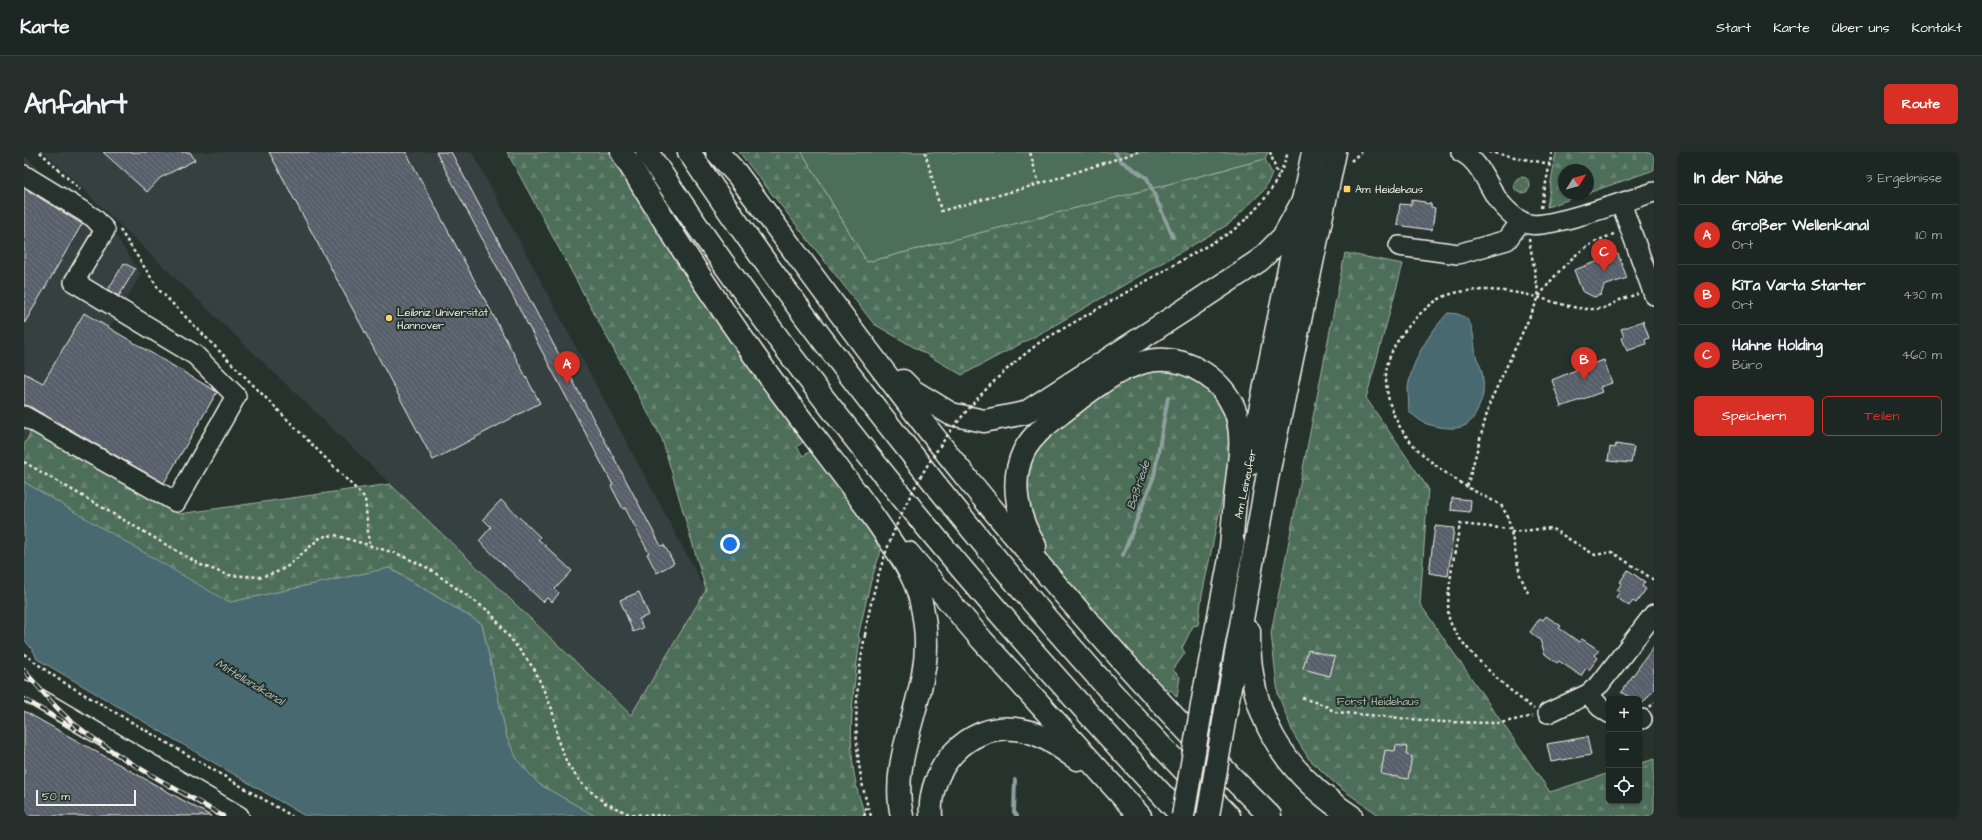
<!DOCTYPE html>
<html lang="de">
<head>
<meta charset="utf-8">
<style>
	:root { --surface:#1c2622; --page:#252e2a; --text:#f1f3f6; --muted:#a0a5a5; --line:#3a4340; --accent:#d93025 }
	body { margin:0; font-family:"Architects Daughter",sans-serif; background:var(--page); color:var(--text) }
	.controls { position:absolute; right:12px; bottom:12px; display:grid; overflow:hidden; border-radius:6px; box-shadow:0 1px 3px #0004 }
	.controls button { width:36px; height:36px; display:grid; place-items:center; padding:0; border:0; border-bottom:1px solid var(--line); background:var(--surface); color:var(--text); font:20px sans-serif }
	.compass { position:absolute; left:1534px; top:12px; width:36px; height:36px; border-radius:50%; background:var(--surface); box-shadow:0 1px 3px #0004; rotate:53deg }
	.scale { position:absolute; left:12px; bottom:10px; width:100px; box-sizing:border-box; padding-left:4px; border:2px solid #f4f1e8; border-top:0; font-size:11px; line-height:14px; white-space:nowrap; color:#f4f1e8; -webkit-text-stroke:3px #26332d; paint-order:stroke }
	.you { position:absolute; left:706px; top:392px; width:14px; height:14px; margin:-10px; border:3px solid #fff; border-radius:50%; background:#1a73e8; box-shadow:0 0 0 6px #1a73e833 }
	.badge { display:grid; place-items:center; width:26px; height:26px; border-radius:50%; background:var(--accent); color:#fff; font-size:13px; font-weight:700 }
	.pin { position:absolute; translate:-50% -33px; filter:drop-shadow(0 1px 2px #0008) }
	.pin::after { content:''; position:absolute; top:21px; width:14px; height:12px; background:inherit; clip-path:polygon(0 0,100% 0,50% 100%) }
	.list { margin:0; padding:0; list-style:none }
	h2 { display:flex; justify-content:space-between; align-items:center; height:52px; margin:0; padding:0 16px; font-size:17px }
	h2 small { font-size:13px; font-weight:400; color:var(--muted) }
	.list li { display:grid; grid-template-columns:26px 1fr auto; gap:12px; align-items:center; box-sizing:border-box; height:60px; padding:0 16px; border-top:1px solid var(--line) }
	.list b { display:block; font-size:15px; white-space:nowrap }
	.list p { margin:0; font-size:13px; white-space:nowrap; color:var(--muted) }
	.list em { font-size:13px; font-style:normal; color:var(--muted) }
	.actions { display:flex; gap:8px; padding:12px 16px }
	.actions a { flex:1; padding:9px 0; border:1px solid var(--accent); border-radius:6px; text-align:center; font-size:14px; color:var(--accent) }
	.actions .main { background:var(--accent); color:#fff }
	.icon { flex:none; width:22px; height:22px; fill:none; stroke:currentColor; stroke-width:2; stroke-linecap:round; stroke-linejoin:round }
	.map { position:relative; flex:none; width:1630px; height:664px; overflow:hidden; border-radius:6px }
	header { display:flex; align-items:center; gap:24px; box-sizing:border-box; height:56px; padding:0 20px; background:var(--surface); border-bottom:1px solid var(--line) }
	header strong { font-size:19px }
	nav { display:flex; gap:22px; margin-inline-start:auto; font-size:14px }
	.intro { display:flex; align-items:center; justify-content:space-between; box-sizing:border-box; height:96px; padding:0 24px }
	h1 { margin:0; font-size:28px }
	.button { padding:10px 18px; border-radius:6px; background:var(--accent); color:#fff; font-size:14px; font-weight:700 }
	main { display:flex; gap:24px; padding:0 24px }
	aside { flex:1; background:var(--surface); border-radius:6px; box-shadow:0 1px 3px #0004 }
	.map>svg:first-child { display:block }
	.built { fill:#344040 }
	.grass { fill:url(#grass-dots); stroke:#a1b0a0 }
	.forest { fill:url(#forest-firs); stroke:#a1b0a0 }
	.garden { fill:#4e6e58; stroke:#a1b0a0 }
	.water { fill:#48696f; stroke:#8d9f9f }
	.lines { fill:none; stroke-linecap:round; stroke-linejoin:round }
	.stream { stroke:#8d9f9f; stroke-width:4 }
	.building { fill:url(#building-back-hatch); stroke:#f4f1e8 }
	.minor-casing { stroke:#f4f1e8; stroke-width:22 }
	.highway-casing { stroke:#f4f1e8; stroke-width:25 }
	.path { stroke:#f4f1e8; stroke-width:2.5; stroke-dasharray:3 3; stroke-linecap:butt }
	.minor { stroke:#26332d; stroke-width:19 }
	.highway { stroke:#26332d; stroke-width:22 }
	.rail-casing { stroke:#f4f1e8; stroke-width:4.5 }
	.rail { stroke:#26332d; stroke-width:3; stroke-dasharray:9; stroke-linecap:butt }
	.highway-bridge-casing { stroke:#f4f1e8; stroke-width:25; stroke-linecap:butt }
	.path-bridge { stroke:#f4f1e8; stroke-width:2.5; stroke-dasharray:3 3; stroke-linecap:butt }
	.highway-bridge { stroke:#26332d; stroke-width:22 }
	.poi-dot { fill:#ffd166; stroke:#26332d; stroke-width:1.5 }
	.labels { text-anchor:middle; stroke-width:4; stroke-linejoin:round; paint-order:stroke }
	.poi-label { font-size:11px; fill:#f4f1e8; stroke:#26332d; text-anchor:start }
	.street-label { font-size:11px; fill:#f4f1e8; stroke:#26332d }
	.park-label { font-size:11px; fill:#b2bdae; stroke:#26332d }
	.water-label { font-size:12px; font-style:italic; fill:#afbbb8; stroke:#26332d }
</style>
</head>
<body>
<header>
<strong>Karte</strong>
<nav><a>Start</a><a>Karte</a><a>Über uns</a><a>Kontakt</a></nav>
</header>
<div class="intro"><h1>Anfahrt</h1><a class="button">Route</a></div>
<main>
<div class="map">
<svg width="1630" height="664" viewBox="0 0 1630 664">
	<defs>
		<pattern id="grass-dots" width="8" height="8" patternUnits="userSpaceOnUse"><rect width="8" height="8" fill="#4e6e58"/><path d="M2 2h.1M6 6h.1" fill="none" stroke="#688370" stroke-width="1.8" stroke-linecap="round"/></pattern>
		<pattern id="forest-firs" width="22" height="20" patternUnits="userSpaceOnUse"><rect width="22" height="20" fill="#4e6e58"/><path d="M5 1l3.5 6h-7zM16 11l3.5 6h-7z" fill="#688370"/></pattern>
		<pattern id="building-back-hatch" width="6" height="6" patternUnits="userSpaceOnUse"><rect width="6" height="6" fill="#565e6b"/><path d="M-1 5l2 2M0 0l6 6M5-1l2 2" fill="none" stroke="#6f7680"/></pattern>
	</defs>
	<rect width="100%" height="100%" fill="#26332d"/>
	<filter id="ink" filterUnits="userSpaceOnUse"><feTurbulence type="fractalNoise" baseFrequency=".025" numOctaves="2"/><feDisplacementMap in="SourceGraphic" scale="8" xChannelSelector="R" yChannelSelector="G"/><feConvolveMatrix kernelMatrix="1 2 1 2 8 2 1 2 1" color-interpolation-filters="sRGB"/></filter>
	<g filter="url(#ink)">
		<g class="built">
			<polygon points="20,0 448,0 682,439 607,563"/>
			<polygon points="0,3 17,20 49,38 85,73 117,122 21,286 8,278 0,293"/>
		</g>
		<circle class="grass" cx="1498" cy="33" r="8"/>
		<g class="forest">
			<path d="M483,0H586L664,125L779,290L773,295L779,304L786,299L859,392L846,432L834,485L836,486C829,544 818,608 842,664H571L515,632L494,609L483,586L458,472L366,416L207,450L199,448L0,330V293L8,278L155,362L366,332L607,563L682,438L638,287Z"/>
			<polygon points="715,0 778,0 843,110 1241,7 1248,22 1240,38 1205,72 1019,180 938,223 850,172"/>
			<polygon points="1532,0 1630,0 1630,18 1564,41 1564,18 1540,18 1540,42 1561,42 1523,55"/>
			<polygon points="1321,101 1379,112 1342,246 1404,336 1396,452 1526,640 1585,621 1585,649 1615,649 1615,612 1630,607 1630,664 1356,664 1315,635 1285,607 1270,583 1254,542 1247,481"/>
			<path d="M1132,218C1140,219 1149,219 1157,222C1196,235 1205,267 1207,305L1178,443L1174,473L1169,474L1158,496L1161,501L1149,518L1156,525L1153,545L1147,538L1142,543L1036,423L1018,399L1000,360L1004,310L1028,277L1100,227L1116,220Z"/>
		</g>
		<polygon class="garden" points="778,0 1244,0 1241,7 843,110"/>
		<g class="water">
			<path d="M1424,161C1453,161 1448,184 1452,203C1452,206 1454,208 1455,211C1459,220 1460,232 1459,242C1457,251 1451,268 1442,273C1432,279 1413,275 1403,272C1397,270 1391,264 1385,260C1385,253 1384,245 1384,238C1386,210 1406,180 1424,161Z"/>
			<polygon points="0,330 199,447 207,450 365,416 458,472 483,586 494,609 515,632 571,664 281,664 13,507 10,500 0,487"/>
		</g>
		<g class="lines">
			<g class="stream">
				<polyline points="1091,0 1097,9 1123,26 1149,85"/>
				<polyline points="1099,403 1130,324 1144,245"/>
				<polyline points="991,628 990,660 993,664"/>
			</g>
		</g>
		<g class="building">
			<polygon points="79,0 166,0 171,8 136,26 123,40"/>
			<polygon points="245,0 382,0 516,251 409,308"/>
			<polygon points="412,0 427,0 637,394 640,393 650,411 633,421 623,402 625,401 601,356 599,357 587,334 589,333"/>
			<polygon points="0,36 58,72 0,172"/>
			<polygon points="1387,48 1401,50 1400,51 1407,52 1407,55 1411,56 1408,78 1373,73 1376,52 1387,53"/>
			<polygon points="1594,102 1603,126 1580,134 1577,143 1570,145 1558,139 1550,118"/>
			<polygon points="100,111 111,117 95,144 84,138"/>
			<polygon points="60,161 193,240 140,331 5,254 0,253 0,221 19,231"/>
			<polygon points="1619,169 1625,186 1621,188 1622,192 1603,199 1598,186 1600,185 1597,177"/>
			<polygon points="1580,208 1588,231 1576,235 1578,240 1537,255 1528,228 1554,217"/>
			<polygon points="1592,292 1610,295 1607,311 1584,309 1586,295 1591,296"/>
			<polygon points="1428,346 1447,348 1446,360 1427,358"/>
			<polygon points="477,348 516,385 514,387 548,419 531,437 535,441 528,450 523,446 519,450 455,389 467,375 459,367"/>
			<polygon points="1411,374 1430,376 1424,424 1405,421"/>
			<polygon points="1604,418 1621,430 1618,434 1622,437 1612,451 1609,449 1605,454 1592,445 1596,440 1593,438 1598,431 1596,430"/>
			<polygon points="615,440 625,463 615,467 619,476 609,480 596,448"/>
			<polygon points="1522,464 1537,474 1535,476 1555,490 1558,487 1575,498 1571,503 1574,506 1565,518 1562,516 1557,524 1535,509 1533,511 1521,502 1516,488 1506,480 1516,466 1519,468"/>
			<polygon points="1630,494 1630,537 1615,556 1615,547 1608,547 1597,540"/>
			<polygon points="1284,498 1311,505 1306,524 1279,517"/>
			<polygon points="0,559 187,664 0,664"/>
			<polygon points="1563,585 1567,603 1527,610 1523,592"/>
			<polygon points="1372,593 1383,595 1382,603 1388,604 1384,627 1357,622 1361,598 1371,599"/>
		</g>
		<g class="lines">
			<g class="minor-casing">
				<g id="minor">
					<path d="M1437,0C1455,8 1463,32 1474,48C1482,58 1493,69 1505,72C1524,77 1608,47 1630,40"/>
					<polyline points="0,23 70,66 81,78 50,130 171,203 212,244 152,350 0,264"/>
					<polyline points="1597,51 1630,143"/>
					<polyline points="1375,94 1434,102 1483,88 1497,69"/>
					<polyline points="0,538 215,664"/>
					<polyline points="1564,542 1576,555 1585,561"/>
					<polyline points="1524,561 1564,542 1576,532 1630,462"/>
					<polyline points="1615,567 1618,567"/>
				</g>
			</g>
			<g class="highway-casing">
				<g id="highway">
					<path d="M598,0C650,87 706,172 767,254C798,296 831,337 860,380C874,400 890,422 896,446C902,470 904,498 899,522C891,569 867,616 878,664"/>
					<path d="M623,0C780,238 964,456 1158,664"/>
					<path d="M665,0C732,102 806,199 882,295C983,424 1089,548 1205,664"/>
					<path d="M693,0L713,22C790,125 865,230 946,330C1041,446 1140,559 1246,664"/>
					<polyline points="879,229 889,239 927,262 960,269 1001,261 1159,159 1236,108 1259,85 1280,47"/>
					<polyline points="1225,312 1289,0"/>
					<path d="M1011,394C994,367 985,330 1000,299C1010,280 1029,268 1045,255C1058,244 1088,222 1103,216C1111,213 1123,208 1132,208C1164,205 1197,227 1210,256C1221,281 1215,311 1212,337C1210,360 1208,383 1206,406"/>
					<polyline points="884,401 958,488 1116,664"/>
					<path d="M1225,479C1224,562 1258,619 1327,664"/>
					<polyline points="1181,536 1209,391"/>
					<polyline points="1202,558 1243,327 1311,0"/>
					<path d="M907,664C903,618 943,571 991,577C1015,579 1034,594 1053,607"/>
				</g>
			</g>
			<g class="path">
				<polyline points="16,0 56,38"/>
				<polyline points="901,0 917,59 1015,32 1006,0"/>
				<polyline points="1246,0 1254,24"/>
				<polyline points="1465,0 1526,12"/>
				<polyline points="1327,9 1337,0"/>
				<polyline points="1015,32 1114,0"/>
				<polyline points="1517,56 1528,0"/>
				<polyline points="96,78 136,139 341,346 345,391"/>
				<polyline points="1505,87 1515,145"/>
				<path d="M990,211L1016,190L1207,80C1235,57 1253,36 1264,0"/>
				<polyline points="0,310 177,413 204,423 236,425 253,420 264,414 297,385 311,383 374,402 404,416 466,460 511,518 528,557 535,592 545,615 559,633 581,651 605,662 645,664"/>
				<path d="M1443,335C1402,309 1364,280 1362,227C1361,208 1372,189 1384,175C1394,163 1406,151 1421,144C1446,134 1490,138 1516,146C1534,151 1553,158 1572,157C1582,157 1586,153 1594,149C1600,146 1608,144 1614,142"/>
				<path d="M1486,377L1436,372C1432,395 1421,445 1425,466C1430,491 1489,542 1510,557"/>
				<polyline points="1487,380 1527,376 1571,403 1588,400 1630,428"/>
				<path d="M1504,441L1496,423L1484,365L1477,353L1443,335L1466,250L1515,145C1526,128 1548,103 1566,93C1574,88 1583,85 1592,81"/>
				<path d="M841,483C830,543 827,606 847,664"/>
				<polyline points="0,502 34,527 268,664"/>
				<polyline points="1278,546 1300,553 1311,560 1418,570 1476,571 1509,564"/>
				<polyline points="1626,555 1630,550"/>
				<polyline points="840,664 843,653"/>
			</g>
			<use href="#minor" class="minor"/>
			<use href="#highway" class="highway"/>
			<g class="rail-casing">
				<g id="rail">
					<path d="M0,518C15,536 30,555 48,570C94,607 148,634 199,664"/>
					<polyline points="0,547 51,577"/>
				</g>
			</g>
			<use href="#rail" class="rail"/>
			<g class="highway-bridge-casing">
				<g id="highway-bridge">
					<polyline points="1159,664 1181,536"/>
					<polyline points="1184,664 1202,558"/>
				</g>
			</g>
			<path class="path-bridge" d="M841,483C857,379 910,280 990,211"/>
			<use href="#highway-bridge" class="highway-bridge"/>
		</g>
	</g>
	<g class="poi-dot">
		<rect x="1319" y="33" width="8" height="8" rx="2"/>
		<circle cx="365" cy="166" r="4"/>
	</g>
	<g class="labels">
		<g class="poi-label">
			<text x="1331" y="41">Am Heidehaus</text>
			<text x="373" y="164">Leibniz Universität<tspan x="373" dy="13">Hannover</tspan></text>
		</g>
		<g class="street-label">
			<text transform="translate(1221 332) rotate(-78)" y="4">Am Leineufer</text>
		</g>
		<g class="park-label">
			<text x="1354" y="553">Forst Heidehaus</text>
		</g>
		<g class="water-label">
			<text transform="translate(1114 333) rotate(-72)" y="4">Baßriede</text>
			<text transform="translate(226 530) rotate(31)" y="4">Mittellandkanal</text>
		</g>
	</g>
</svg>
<div class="controls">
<button>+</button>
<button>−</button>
<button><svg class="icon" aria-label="locate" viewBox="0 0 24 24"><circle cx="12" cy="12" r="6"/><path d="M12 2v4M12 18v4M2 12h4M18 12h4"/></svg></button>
</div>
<svg class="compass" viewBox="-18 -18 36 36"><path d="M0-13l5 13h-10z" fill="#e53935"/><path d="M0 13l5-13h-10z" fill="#a0a5a5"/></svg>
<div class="scale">50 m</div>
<div class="you"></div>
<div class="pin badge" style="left:543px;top:232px">A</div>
<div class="pin badge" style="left:1560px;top:228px">B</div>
<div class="pin badge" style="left:1580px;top:120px">C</div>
</div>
<aside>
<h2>In der Nähe<small>3 Ergebnisse</small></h2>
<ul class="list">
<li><span class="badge">A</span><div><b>Großer Wellenkanal</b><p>Ort</p></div><em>110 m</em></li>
<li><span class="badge">B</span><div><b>KiTa Varta Starter</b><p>Ort</p></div><em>430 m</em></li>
<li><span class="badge">C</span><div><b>Hahne Holding</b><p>Büro</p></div><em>460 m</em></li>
</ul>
<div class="actions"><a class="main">Speichern</a><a>Teilen</a></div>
</aside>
</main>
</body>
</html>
